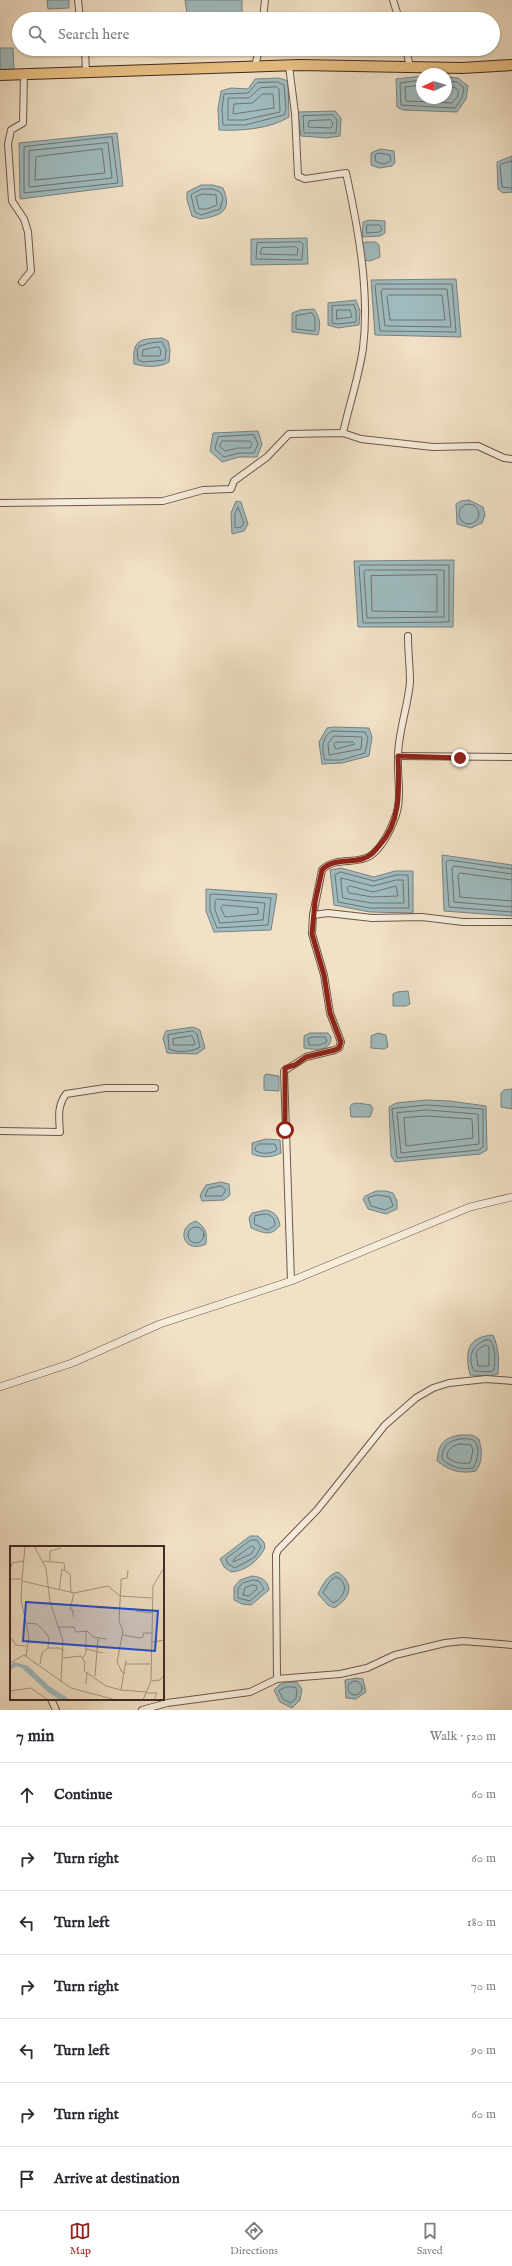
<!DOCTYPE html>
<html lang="en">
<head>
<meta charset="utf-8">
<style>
	:root { --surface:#fff; --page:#f7f7f7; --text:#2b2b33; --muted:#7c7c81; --line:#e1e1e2; --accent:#8f2418 }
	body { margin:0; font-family:"IM FELL English",serif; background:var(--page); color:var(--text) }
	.compass { position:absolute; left:416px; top:68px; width:36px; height:36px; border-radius:50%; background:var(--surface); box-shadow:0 1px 3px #0004; rotate:266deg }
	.stop { position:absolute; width:12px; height:12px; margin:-9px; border:3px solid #8f2418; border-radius:50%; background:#fff }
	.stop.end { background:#8f2418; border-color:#fff; box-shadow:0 1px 4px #0008 }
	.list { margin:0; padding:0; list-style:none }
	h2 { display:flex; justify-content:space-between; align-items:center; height:52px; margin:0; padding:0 16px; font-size:17px }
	h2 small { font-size:13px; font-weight:400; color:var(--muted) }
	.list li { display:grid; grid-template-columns:26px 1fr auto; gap:12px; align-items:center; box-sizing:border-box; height:64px; padding:0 16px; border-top:1px solid var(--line) }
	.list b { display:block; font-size:15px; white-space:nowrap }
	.list em { font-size:13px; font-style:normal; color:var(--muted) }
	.icon { flex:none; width:22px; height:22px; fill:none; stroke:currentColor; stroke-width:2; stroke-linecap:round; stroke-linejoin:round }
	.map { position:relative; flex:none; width:512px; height:1710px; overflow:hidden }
	.search { position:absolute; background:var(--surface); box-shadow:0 1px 3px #0004; left:12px; right:12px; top:12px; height:44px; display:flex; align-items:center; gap:10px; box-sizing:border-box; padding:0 14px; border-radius:22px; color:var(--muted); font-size:15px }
	.sheet { height:500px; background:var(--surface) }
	nav { display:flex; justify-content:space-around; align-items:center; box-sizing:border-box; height:56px; border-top:1px solid var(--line); background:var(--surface); font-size:11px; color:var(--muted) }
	nav a { display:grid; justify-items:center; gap:2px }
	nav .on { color:var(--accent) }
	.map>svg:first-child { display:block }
	.water { fill:#9fbbbf; stroke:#7a817f }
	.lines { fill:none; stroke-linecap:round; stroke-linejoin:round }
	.shore { stroke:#707270; stroke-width:1 }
	.minor-casing { stroke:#6e574a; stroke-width:8 }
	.tertiary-casing { stroke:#6e574a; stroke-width:8 }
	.trunk-casing { stroke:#422920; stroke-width:12 }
	.minor { stroke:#f6ecda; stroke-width:6 }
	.tertiary { stroke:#f6ecda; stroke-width:7 }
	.trunk { stroke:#e8c083; stroke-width:10 }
	.route { stroke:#8f2418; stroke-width:5 }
	.inset-road { fill:none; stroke:#ab9784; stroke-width:1 }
	.view { fill:#1d4ed8; fill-opacity:0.15; stroke:#1d4ed8; stroke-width:2 }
	.inset-edge { fill:none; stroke:#422920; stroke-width:2 }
</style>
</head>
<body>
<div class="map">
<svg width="512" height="1710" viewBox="0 0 512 1710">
	<rect width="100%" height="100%" fill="#f1e1c6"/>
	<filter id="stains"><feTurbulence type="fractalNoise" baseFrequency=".005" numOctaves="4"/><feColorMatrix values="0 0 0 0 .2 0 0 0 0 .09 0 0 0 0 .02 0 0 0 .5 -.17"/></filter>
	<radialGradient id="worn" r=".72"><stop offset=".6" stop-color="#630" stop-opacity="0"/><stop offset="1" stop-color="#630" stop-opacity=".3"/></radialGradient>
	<g class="water">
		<polygon points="47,0 69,0 69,8 48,9"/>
		<polygon points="185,0 242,0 242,19 188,19"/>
		<polygon points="0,48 13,48 14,71 0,71"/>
		<polygon points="422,76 422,98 446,98 446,77 458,78 468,86 466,99 457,112 403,110 397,107 396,79"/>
		<path d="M279,78L288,81L289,117C270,129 241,131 219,130L218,109L221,91L231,88L248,89L255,79Z"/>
		<polygon points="335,111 341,118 340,136 327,138 301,136 298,112"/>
		<polygon points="117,133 123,186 20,199 19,143"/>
		<polygon points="380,149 394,151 395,163 392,166 379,168 371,165 371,153"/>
		<polygon points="512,156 512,192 503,193 498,189 497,162"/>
		<path d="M201,185H213L223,188C233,211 221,216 200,219L192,216L187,200V192Z"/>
		<polygon points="370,220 385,221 385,233 380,236 362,237 363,222"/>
		<polygon points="307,238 308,264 251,265 251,239"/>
		<polygon points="366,242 376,242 379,245 380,257 370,261 363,260 363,243"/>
		<polygon points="456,279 461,337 375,335 371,280"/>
		<polygon points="356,300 360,311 359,325 338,328 328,325 328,303"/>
		<path d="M314,309C320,318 321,325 318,335L292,332V313L300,310Z"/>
		<path d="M162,338L168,341L170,350L169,362C159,368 145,367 134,364C132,339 140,339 162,338Z"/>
		<polygon points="258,431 262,444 257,457 239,457 222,462 210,451 213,433"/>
		<polygon points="469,500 483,507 485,515 482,523 471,528 457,524 456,504 461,501"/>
		<polygon points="236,501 241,502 248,524 244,531 232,534 231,513"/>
		<polygon points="454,560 453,627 358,627 354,561"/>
		<polygon points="333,727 369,728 372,737 369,756 342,763 322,764 319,742 327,728"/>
		<polygon points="442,855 512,865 512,916 444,911"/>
		<polygon points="341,868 374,877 395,871 413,871 413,913 370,912 334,905 330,870"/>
		<polygon points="206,889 277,894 271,930 214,932 206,911"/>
		<polygon points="408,991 410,1004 406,1006 393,1006 393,994 397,992"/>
		<polygon points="193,1027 200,1030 205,1048 197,1054 167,1053 163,1038 166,1031"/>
		<path d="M310,1033H328L331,1037C331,1052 316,1050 304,1048V1036Z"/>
		<polygon points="378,1033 386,1035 388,1047 384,1049 371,1048 371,1036"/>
		<polygon points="266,1074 279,1076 279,1091 264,1090 264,1076"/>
		<polygon points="512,1089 512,1109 501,1107 501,1093 504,1090"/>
		<polygon points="426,1100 450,1101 486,1106 487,1150 480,1154 395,1162 391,1156 389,1107 396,1103"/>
		<polygon points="358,1103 371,1105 373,1109 370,1117 351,1117 350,1107 352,1104"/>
		<path d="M266,1139L280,1140L281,1153C271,1158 262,1158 252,1154V1143Z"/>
		<polygon points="221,1182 229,1184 230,1195 224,1200 202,1201 200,1195 206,1185"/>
		<polygon points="376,1191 386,1191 393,1193 397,1201 397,1209 386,1214 368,1209 363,1199 365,1196"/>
		<path d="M266,1210C275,1212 278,1216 280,1225C272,1237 263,1233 251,1228L249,1218L252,1213Z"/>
		<path d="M196,1221C206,1228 207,1232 206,1244C183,1255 175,1227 196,1221Z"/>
		<path d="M493,1335C499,1348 499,1360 498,1374L490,1376L470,1375C465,1353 466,1337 493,1335Z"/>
		<path d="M459,1435H472L479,1439C482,1451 483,1461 476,1471C460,1474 450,1471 437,1461C439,1444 442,1439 459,1435Z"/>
		<path d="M250,1536H258L264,1542L265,1548C258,1561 246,1571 231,1572L224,1567L220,1559Z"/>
		<path d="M338,1572C355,1584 351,1598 334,1608L328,1605L318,1594C323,1584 327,1575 338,1572Z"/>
		<path d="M252,1576C261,1577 268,1580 269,1590L251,1605L242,1604L234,1600V1587L240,1580Z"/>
		<polygon points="357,1678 363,1679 366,1692 356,1699 346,1698 345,1680"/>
		<polygon points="286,1682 297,1682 302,1689 300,1700 292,1708 280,1702 274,1690 279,1685"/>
	</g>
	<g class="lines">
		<g class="shore">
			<polyline points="422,80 400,83 401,105 455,108 462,98 464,88 457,82 446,81"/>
			<polygon points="278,82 284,85 286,109 284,115 245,125 223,125 222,109 224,94 248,93 257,83"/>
			<polyline points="422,85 405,87 406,101 452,103 458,96 458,90 454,87 446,86"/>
			<polygon points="277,87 279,89 280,112 244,120 228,120 228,98 249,98 260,88"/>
			<polygon points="263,94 273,94 274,108 233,114 234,104 252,103"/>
			<polygon points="333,115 337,120 336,133 304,133 303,116"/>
			<polygon points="331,120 333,124 331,128 308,127 309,121"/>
			<polygon points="112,137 118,183 24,193 24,147"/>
			<polygon points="108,143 112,178 29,187 29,151"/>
			<polygon points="102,149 105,173 35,180 36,157"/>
			<polygon points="380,153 390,155 391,161 384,164 376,162 375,155"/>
			<polyline points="512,161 501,164 500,167 502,187 512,188"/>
			<polygon points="202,189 213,189 220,192 223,198 220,209 201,215 195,212 191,195"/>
			<polygon points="203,194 216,195 217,205 207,209 199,209 196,197"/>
			<polygon points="367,225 380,225 382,230 379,232 367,233"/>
			<polygon points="301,242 303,244 302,260 256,259 257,243"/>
			<polygon points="296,247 298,249 297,255 260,254 262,248"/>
			<polygon points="377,284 452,284 456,332 380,331 375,286"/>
			<polygon points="383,289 447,289 451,327 385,326 381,291"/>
			<polygon points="389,295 442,295 445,320 390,320 387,297"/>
			<polygon points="354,305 356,311 356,322 338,324 332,323 332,306"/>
			<polygon points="337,310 350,310 352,317 337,319"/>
			<polygon points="312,313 315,318 315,331 296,329 296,316"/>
			<polygon points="162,342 166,350 165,360 143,362 138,360 137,350 139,346 151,343"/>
			<polygon points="159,347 161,351 160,356 142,356 143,350"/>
			<polygon points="254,435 258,444 254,453 239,453 224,457 215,449 218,437"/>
			<polygon points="222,441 250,441 252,444 250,448 238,448 225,451 220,447"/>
			<circle cx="469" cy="514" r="10"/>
			<polygon points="238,507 244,523 241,527 237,528 235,527 235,514"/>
			<polygon points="361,565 449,565 449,622 363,623 359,567"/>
			<polygon points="366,570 444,570 444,617 367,618 364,572"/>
			<polygon points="437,575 437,612 372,611 371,576"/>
			<path d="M333,731L365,732L368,738L365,753L341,760H325C321,750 322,734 333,731Z"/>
			<polygon points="334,736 362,737 361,749 329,755 328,744"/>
			<polygon points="336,742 353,742 355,744 336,749 334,745"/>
			<polyline points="512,869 449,860 446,862 449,907 512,912"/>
			<polygon points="341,872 374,881 396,875 408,875 409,908 370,908 338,902 335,875"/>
			<polyline points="512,874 454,866 452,868 454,902 512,907"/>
			<polygon points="341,878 373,886 396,880 403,880 404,903 371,903 343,898"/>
			<polyline points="512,880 460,873 458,875 460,897 512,901"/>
			<polygon points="350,886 373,892 396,886 398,896 372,897 349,893 347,888"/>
			<polygon points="212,894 271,898 268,925 217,928 210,910 210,895"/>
			<polygon points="217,899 265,903 263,920 220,923 215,910 215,901"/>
			<polygon points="223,905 258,908 258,914 225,917 221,908"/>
			<path d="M193,1031L197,1034L200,1047C192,1052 178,1053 169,1049L168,1035Z"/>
			<polygon points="192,1036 195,1043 194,1045 173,1045 173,1039"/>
			<polygon points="312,1037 325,1037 327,1042 320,1045 309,1045 308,1039"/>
			<polygon points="427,1105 483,1109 483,1147 479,1150 397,1158 392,1109"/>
			<polygon points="427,1110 478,1114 479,1144 401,1153 397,1113"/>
			<polygon points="427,1116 472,1119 473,1138 406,1146 404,1118"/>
			<path d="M259,1144H275L277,1150C271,1154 262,1154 256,1151L255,1148Z"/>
			<polygon points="221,1186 226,1190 222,1196 205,1196 208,1189"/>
			<polygon points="377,1195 390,1197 393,1206 385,1210 371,1206 368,1198"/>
			<path d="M266,1214C272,1215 275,1219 275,1225L268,1230L254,1224L255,1216Z"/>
			<circle cx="196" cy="1235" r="8"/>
			<path d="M486,1340H490C496,1349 495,1360 494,1370L489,1372L474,1371C467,1357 472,1345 486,1340Z"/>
			<polygon points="486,1345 489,1347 489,1366 478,1366 476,1352 480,1348"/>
			<path d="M460,1439C464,1439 469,1438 473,1440C481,1445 478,1461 473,1468C461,1470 451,1467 442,1459C442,1446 448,1441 460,1439Z"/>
			<path d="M460,1444L471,1445L473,1450L470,1463C461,1464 454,1463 447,1457C447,1449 453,1445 460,1444Z"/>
			<polygon points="251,1540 257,1540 261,1547 255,1557 235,1568 228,1564 226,1559"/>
			<polygon points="252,1546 255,1548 251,1554 233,1562 235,1558"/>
			<path d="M336,1577C350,1582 345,1598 333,1603L323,1593L330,1581Z"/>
			<polygon points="253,1580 259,1581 264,1589 250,1601 238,1598 238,1588 243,1583"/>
			<polygon points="253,1585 257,1586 257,1589 249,1596 243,1595 245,1588"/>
			<circle cx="355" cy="1688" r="7"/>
			<polygon points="286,1687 295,1687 297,1690 296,1698 291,1703 283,1699 279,1691"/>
		</g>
		<g class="minor-casing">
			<g id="minor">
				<polyline points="78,0 80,19"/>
				<polyline points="393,0 399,19"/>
				<polyline points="263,19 265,0"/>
				<polyline points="85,49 86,73"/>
				<polyline points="406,49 410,67"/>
				<path d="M289,66L295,113L298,176L305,179L346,173C358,227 370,292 363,348C359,377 349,405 343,433"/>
				<polyline points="255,67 259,49"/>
				<polyline points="22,282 31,271 28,232 24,219 12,201 8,144 11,130 23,123 24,74"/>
				<polyline points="0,503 163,501 203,490 231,489 234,481 267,457 289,434 343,433 361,439 433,447 478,446 504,458 512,459"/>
				<polyline points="398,756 512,757"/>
				<polyline points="313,915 328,913 372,918 422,917 463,922 512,922"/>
				<path d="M0,1131L60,1132C59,1118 57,1106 66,1094L105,1088H155"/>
				<path d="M291,1281L284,1071L306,1057L335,1050L339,1048L341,1042L330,1013L324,975L312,934L313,915L322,870C335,856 356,865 370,856C383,847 391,829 396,815C402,797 397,776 398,757C398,732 408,707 410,682C410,667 408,651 408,636"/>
				<polyline points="277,1679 276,1555 278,1550 317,1510 385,1425 416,1398 433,1388 449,1383 486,1379 512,1381"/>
				<polyline points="51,1699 56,1710"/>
				<polyline points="142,1710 167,1703 250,1692 277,1679 340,1674 367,1668 395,1655 445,1643 463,1641 512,1645"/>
			</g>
		</g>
		<g class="tertiary-casing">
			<polyline id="tertiary" points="0,1387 72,1363 160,1324 291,1281 470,1207 512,1197"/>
		</g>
		<g class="trunk-casing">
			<polyline id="trunk" points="0,75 299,65 462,68 512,65"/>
		</g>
		<use href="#minor" class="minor"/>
		<use href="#tertiary" class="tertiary"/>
		<use href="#trunk" class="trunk"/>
	</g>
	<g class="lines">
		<path class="route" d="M285,1130V1068L295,1065L306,1057L335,1050L339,1048L341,1042L330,1013L324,975L312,934L315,902L322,870C333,858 349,863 362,859C370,857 374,852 379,846C402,821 399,788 398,756L460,758"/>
	</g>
	<g transform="translate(10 1546)">
		<rect width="154" height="154" fill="#f1e1c6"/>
		<path d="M4,116L18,120L39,140L61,154H50L38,146L12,122L6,120L0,124V119Z" fill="#9fbbbf"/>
		<path class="inset-road" d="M24,0L36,22L40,56L53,95L51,135M34,15L54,17L55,24M40,15V5L51,2M1,21L2,17L14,15M0,33H12V35L64,47L98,40L110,50L142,52M12,33L15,0M12,35L11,54L19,91L16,110M49,44L52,23L60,28L61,46M126,65L142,67M63,71V64H60L64,47M17,77L27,78L36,87L39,92L38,102H49L54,105M48,81H64L66,86L77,85L83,91L97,93M113,89L129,92L133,91V87H142M2,93L6,99L16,100M142,96L154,94M76,103L93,107M53,112L71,110L75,117L74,125L96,140L111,144M73,112L76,107V84M116,114L111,144L136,146M0,117L14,109L61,142L106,154M30,118L32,107L38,102M116,118H140M115,127L112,126L107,116L113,85L109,75L111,37V33L117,32L118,24M85,130L88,92M142,135L150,134L154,129M76,138L77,126M0,145L21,142L38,154M137,147H147L144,154M133,154L141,135L143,40L154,22"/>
		<path class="view" d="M16,56L148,65L145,105L13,95Z"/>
		<rect width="154" height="154" class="inset-edge"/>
	</g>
	<rect width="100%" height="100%" filter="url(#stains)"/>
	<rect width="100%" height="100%" fill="url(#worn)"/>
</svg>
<svg class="compass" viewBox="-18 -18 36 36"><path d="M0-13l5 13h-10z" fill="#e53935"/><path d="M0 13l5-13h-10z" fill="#7c7c81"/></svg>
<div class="stop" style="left:285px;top:1130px"></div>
<div class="stop end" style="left:460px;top:758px"></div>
<div class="search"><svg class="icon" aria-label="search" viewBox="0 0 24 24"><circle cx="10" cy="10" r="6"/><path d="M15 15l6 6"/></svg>Search here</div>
</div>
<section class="sheet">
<h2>7 min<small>Walk · 520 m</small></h2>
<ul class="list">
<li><svg class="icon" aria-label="ahead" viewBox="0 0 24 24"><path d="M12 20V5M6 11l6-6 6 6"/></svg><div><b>Continue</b></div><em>60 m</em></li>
<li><svg class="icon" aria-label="right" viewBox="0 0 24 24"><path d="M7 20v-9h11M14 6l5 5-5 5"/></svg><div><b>Turn right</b></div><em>60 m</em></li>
<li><svg class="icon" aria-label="left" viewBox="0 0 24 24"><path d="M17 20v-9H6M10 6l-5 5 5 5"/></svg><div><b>Turn left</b></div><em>180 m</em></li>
<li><svg class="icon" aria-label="right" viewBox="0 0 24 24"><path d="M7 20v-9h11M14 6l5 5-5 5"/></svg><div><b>Turn right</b></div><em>70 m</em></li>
<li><svg class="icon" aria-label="left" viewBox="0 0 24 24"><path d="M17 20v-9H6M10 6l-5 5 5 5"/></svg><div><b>Turn left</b></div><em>90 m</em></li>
<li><svg class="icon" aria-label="right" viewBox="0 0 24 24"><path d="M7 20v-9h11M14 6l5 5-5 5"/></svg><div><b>Turn right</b></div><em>60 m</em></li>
<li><svg class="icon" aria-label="arrive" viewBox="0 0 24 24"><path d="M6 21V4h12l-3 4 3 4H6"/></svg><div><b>Arrive at destination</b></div></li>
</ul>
</section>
<nav>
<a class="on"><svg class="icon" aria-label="map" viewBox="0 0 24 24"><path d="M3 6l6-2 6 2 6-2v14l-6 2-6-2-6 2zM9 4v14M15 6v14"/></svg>Map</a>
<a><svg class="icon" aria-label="directions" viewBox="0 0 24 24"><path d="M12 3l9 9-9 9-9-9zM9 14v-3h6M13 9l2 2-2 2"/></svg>Directions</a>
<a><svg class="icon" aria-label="saved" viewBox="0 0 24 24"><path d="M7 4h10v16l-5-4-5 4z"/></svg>Saved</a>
</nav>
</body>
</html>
